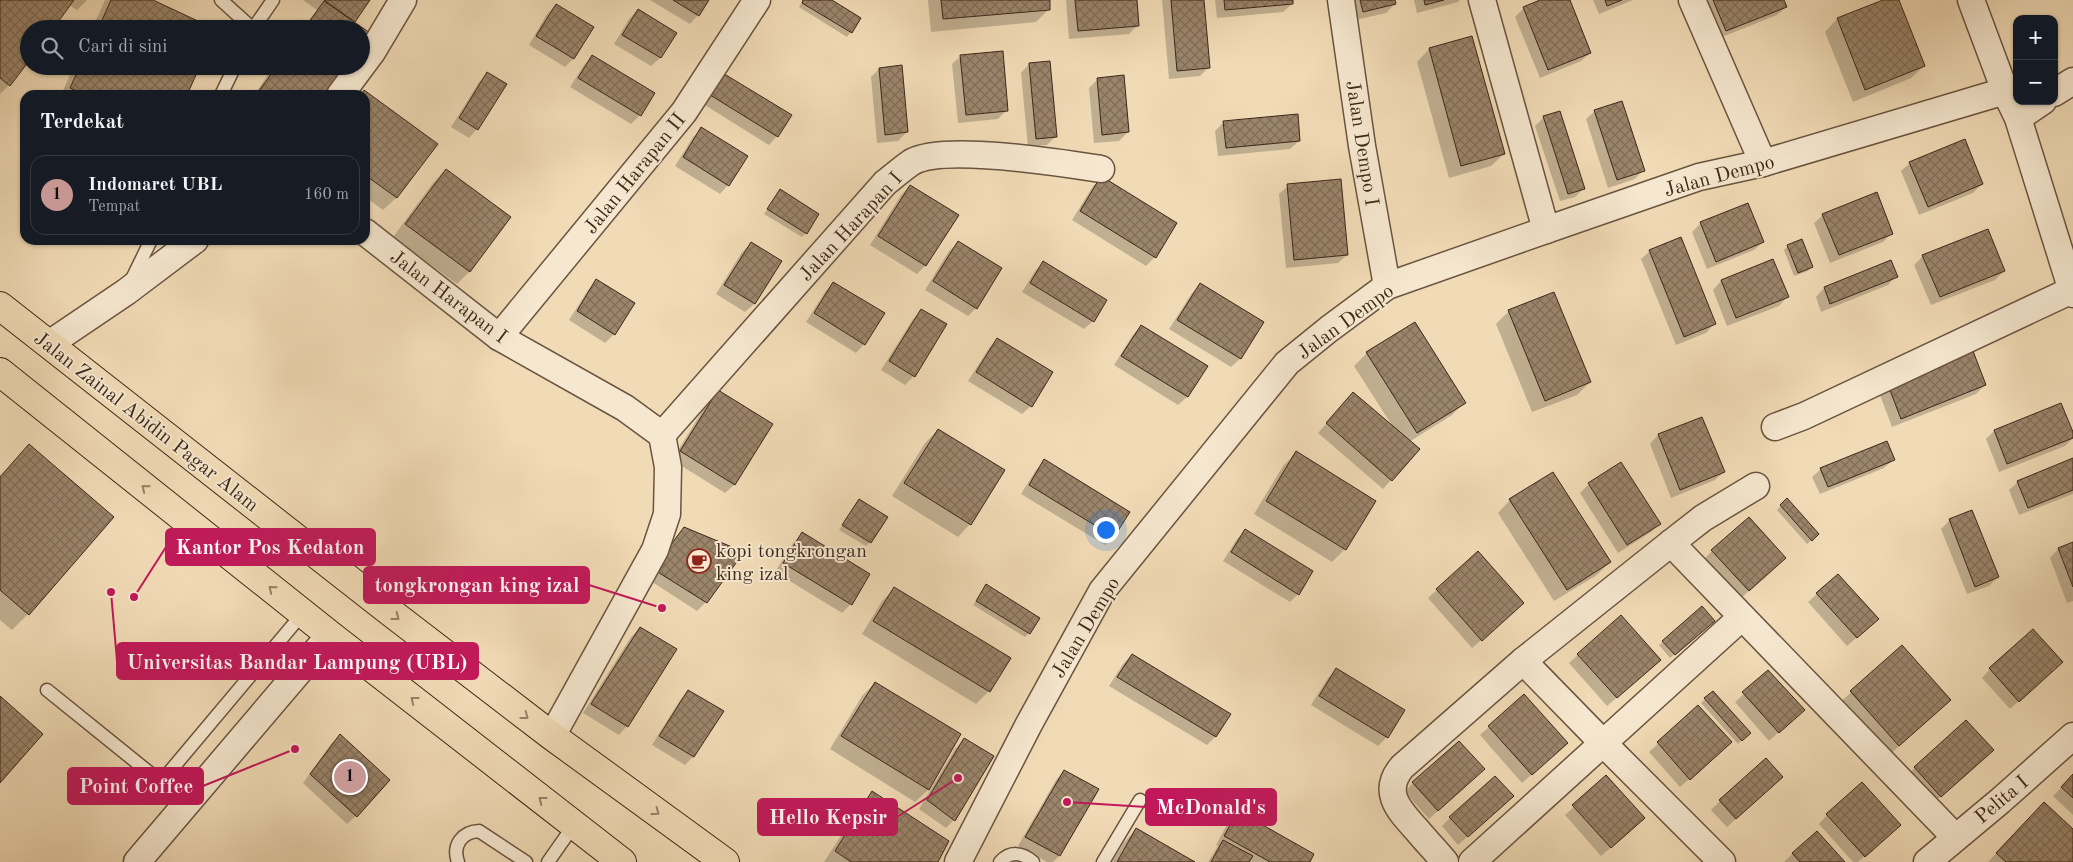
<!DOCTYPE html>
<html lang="id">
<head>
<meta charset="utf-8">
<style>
	:root { --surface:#171b24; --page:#20242c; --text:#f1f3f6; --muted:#9ea1a6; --line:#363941; --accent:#c59692 }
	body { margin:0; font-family:"Old Standard TT",serif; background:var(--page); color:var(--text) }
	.controls { position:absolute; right:15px; top:15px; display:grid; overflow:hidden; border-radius:10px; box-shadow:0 1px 4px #0004 }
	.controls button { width:45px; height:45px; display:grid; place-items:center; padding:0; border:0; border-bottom:1px solid var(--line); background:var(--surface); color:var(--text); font:25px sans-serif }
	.you { position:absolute; left:1105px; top:529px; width:18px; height:18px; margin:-12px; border:4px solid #fff; border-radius:50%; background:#1a73e8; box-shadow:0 0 0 8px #1a73e833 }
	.badge { display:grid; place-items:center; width:32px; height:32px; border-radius:50%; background:var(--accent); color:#111; font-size:16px; font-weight:700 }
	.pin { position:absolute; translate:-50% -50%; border:2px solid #fff; box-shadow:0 1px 5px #0006 }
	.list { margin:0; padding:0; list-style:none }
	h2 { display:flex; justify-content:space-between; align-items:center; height:65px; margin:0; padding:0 20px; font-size:21px }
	h2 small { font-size:16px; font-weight:400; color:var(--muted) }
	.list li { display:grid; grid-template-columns:32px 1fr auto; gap:15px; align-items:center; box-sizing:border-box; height:80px; margin:0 10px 10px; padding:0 10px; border:1px solid var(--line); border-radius:15px }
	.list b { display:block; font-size:19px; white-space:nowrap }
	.list p { margin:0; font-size:16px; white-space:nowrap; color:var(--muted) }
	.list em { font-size:16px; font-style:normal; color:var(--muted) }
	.icon { flex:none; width:28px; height:28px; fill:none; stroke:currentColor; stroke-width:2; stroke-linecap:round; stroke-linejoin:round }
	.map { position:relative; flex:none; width:2073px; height:862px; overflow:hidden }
	.search { position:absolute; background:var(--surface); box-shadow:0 1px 4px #0004; left:20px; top:20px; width:350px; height:55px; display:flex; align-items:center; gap:12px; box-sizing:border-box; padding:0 18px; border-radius:28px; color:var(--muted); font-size:19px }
	.panel { position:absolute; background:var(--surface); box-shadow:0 1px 4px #0004; left:20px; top:90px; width:350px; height:155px; border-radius:15px }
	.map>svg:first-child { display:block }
	.shadow { fill:#0003 }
	.building { fill:url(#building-cross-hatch); stroke:#3d2719 }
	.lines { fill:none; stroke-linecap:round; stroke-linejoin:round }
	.service-casing { stroke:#6a5440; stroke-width:15 }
	.minor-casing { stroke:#6a5440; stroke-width:29 }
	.trunk-casing { stroke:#3d2719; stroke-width:30 }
	.service { stroke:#f6e8d0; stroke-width:12 }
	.minor { stroke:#f6e8d0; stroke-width:26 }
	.trunk { stroke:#f1dbb6; stroke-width:28 }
	.oneway { stroke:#978168 }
	.labels { text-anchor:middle; stroke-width:4; stroke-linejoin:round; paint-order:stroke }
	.street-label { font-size:20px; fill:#3d2719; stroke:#f6e8d0 }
	.poi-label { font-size:20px; fill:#3d2719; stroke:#f6e8d0; text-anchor:start }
	.leader { fill:none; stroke:#c2185b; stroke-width:2 }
	.callout-dot { fill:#c2185b; stroke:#f6e8d0; stroke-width:2 }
	.callout { fill:#c2185b; stroke:#c2185b; stroke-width:2 }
	.callout-label { font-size:21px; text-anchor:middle; font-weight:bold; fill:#fff }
</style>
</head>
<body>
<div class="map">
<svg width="2073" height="862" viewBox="0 0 2073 862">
	<defs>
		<pattern id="building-cross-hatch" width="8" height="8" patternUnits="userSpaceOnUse" patternTransform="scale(1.25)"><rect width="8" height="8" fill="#9b856b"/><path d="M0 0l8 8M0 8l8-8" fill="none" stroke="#806d57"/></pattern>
	</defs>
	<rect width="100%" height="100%" fill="#f1dbb6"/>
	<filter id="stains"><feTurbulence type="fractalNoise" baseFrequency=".004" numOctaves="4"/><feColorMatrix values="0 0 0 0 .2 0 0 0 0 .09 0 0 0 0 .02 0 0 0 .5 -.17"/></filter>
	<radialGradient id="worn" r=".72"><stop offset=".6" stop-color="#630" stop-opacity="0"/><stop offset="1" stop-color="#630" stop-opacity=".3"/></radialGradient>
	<g class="shadow">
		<polygon points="0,0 87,0 77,10 69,5 29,29 9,85 0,94"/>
		<polygon points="105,0 150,0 212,29 92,29"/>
		<polygon points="303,0 369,0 353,22 361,29 302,29 317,10"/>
		<polygon points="650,0 708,0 698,15 690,24"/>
		<polygon points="803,0 829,0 860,19 847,37 799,7"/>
		<polygon points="928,0 1048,0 1049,9 1036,22 931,32"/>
		<polygon points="1066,0 1135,0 1138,25 1129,34 1069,39"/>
		<polygon points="1162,0 1203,0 1209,67 1200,76 1169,79"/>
		<polygon points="1215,0 1292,0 1292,4 1283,12 1217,18"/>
		<polygon points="1349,0 1394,0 1395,4 1386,13 1355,20"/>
		<polygon points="1414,0 1460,0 1458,2 1417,13"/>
		<polygon points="1544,0 1568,0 1590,53 1581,61 1540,78 1515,17 1524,8"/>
		<polygon points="1593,0 1633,0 1599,14"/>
		<polygon points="1702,0 1783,0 1786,7 1777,15 1717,39"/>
		<polygon points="1886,0 1898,0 1924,66 1911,78 1853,102 1825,32 1837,19"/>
		<polygon points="556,5 592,27 573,59 565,67 529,45 547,14"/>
		<polygon points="638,10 675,33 660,58 651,66 614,44 629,19"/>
		<polygon points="1472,38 1504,154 1491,166 1449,178 1417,62 1429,49"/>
		<polygon points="961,56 1007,110 998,119 958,123 952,64"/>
		<polygon points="592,57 653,94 640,115 631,124 570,87 584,65"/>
		<polygon points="1029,64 1056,136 1047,145 1028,147 1021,73"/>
		<polygon points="74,66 199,66 185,95 61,95"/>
		<polygon points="274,66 345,66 324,95 254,95"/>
		<polygon points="879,69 907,132 898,141 877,143 871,77"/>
		<polygon points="488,73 477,129 469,138 451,127 479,82"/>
		<polygon points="1098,79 1128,132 1119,141 1094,143 1089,88"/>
		<polygon points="713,82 777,136 769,145 700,102"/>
		<polygon points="365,92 436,145 396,198 383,210 365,197 365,95 361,95"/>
		<polygon points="1595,111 1643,170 1635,179 1608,188 1586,119"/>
		<polygon points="1544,117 1584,188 1575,197 1560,201 1535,126"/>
		<polygon points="1224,122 1299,141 1290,149 1218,156 1215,131"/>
		<polygon points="702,129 728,185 720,194 675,166 693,137"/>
		<polygon points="1910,163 1982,184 1973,193 1919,215 1901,171"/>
		<polygon points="446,170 510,217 469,272 457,284 393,237 433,183"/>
		<polygon points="1102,178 1155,257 1146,266 1072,220 1093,186"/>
		<polygon points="910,186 957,215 925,266 917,274 870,245 901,195"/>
		<polygon points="1288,186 1347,255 1338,263 1286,268 1279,194"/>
		<polygon points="780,191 806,233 802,237 764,214"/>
		<polygon points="1823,215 1892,233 1883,242 1830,263 1814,223"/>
		<polygon points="1701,223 1763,242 1754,250 1707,269 1692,232"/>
		<polygon points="958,243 976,308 968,316 925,290 949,251"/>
		<polygon points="751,244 780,261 754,304 745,312 716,294 742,252"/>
		<polygon points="1788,246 1812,267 1808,271 1794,276 1784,250"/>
		<polygon points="1650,251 1714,324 1706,333 1676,345 1641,259"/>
		<polygon points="1923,256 2004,271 1995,280 1931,305 1914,265"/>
		<polygon points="1773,261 1787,297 1779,306 1727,326 1713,290 1721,281"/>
		<polygon points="1890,262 1896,276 1888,285 1821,312 1816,297 1824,288"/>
		<polygon points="1044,263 1093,321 1084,329 1022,292 1035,271"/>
		<polygon points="597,281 633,303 614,334 605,343 569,320 588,290"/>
		<polygon points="833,283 864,344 856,353 806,322 825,292"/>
		<polygon points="1201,284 1262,322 1240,359 1231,367 1169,329 1192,293"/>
		<polygon points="922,310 914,376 905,385 881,370 913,319"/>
		<polygon points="1509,311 1590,382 1577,395 1532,412 1496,324"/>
		<polygon points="1414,323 1464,403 1452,415 1409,442 1391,480 1383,489 1318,433 1345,402 1393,427 1354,366 1367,353"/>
		<polygon points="1141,327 1206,367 1187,397 1178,405 1114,365 1132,336"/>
		<polygon points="998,339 1031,406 1022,414 968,381 989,348"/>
		<polygon points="1985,385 1976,394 1892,427 1880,395 1888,386"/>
		<polygon points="718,392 771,425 734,485 725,493 672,460 709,400"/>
		<polygon points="938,430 970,524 958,537 892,496 925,443"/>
		<polygon points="1994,431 2073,436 2073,438 2065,446 1999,472 1986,439"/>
		<polygon points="1658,435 1724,472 1715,480 1671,498 1650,444"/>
		<polygon points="29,446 28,614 12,630 0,620 0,476"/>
		<polygon points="1296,453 1345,549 1332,562 1254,514 1283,466"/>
		<polygon points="2073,459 2073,494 2019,515 2009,490 2018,482"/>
		<polygon points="1893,460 1884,468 1820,494 1812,477 1821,469"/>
		<polygon points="1045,461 1113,537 1105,545 1021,494 1036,470"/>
		<polygon points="1621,464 1659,524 1651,532 1618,553 1580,493 1589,484"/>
		<polygon points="1510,500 1610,562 1597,575 1554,601 1498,513"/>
		<polygon points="1787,500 1814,538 1807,544 1777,510"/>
		<polygon points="859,501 870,542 866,546 839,530"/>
		<polygon points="1971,511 1998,577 1989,586 1967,594 1941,529 1949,521"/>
		<polygon points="684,528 706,602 697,611 646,578 676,537"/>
		<polygon points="1245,531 1298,594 1290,602 1223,561 1237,539"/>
		<polygon points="802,534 868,575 851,604 842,613 775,572 793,543"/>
		<polygon points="2073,543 2073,601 2067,603 2050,558 2058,549"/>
		<polygon points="1712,551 1775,567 1740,599 1704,559"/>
		<polygon points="1478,553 1514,612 1472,648 1428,598"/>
		<polygon points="986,586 1029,633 1025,637 973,605"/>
		<polygon points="895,588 989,691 976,704 862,634 882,601"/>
		<polygon points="1817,594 1869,627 1847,646 1808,602"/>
		<polygon points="1621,616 1651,668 1607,706 1569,663"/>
		<polygon points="1709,625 1670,658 1659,645 1663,642"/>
		<polygon points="640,628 627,726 619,735 583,713 631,637"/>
		<polygon points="1902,647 1950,700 1886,758 1838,704"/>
		<polygon points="1132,655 1229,715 1215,737 1207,745 1109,686 1123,664"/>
		<polygon points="1990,669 2053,671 2010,709 1982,678"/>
		<polygon points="1337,670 1387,737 1378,746 1311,705 1328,678"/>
		<polygon points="1768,672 1794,718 1769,741 1735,702"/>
		<polygon points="875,683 959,735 928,790 915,802 830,749 862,696"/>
		<polygon points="688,691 693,757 685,765 652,745 680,700"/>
		<polygon points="1524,696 1558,752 1522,783 1480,735"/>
		<polygon points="1705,699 1745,737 1738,744 1701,703"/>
		<polygon points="1698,707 1722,751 1680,787 1649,752"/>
		<polygon points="1966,722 1983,759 1932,804 1906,776"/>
		<polygon points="340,735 356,816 347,824 303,783 331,744"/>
		<polygon points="964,740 954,820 946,828 919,809 955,749"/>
		<polygon points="1064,771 1059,856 1053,862 1047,862 1018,846 1056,780"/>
		<polygon points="2073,776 2073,815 2053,796"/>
		<polygon points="1606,777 1635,827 1601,856 1565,815"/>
		<polygon points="1475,778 1429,819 1405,792 1413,783"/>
		<polygon points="1773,786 1727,827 1711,810 1720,801"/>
		<polygon points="872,793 936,862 824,862 860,806"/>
		<polygon points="1503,805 1458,845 1442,826 1450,818"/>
		<polygon points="1238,812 1308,862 1208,862 1218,846 1216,845 1229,821"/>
		<polygon points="1827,815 1890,834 1858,862 1853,862 1819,824"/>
		<polygon points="2031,816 2073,830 2073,862 1988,862"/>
		<polygon points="1136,830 1193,862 1112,862 1124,842"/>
		<polygon points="1816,833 1843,862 1784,862 1792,854"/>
	</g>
	<g class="building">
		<polygon points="0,0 74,0 53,29 29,29 29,61 10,86 0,78"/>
		<polygon points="111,0 153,0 215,29 98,29"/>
		<polygon points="324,0 370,0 355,22"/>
		<polygon points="673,0 709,0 699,16"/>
		<polygon points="803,0 832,0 861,18 852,33 802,3"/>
		<polygon points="941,0 1050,0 1050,10 943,19"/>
		<polygon points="1075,0 1137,0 1139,26 1078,31"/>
		<polygon points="1171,0 1204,0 1210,68 1177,71"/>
		<polygon points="1224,0 1293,0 1293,4 1225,10"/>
		<polygon points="1360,0 1395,0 1396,4 1363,12"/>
		<polygon points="1424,0 1444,0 1425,5"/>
		<polygon points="1540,0 1570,0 1591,53 1548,70 1523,7"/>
		<polygon points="1605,0 1622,0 1607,6"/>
		<polygon points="1713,0 1784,0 1787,7 1726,31"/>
		<polygon points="1883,0 1899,0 1925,66 1865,90 1837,18"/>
		<polygon points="324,1 370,33 361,46 361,29 304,29"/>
		<polygon points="556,4 594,27 574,59 536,36"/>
		<polygon points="638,9 677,33 661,58 622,35"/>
		<polygon points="1472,36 1505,154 1461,166 1429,48"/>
		<polygon points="1003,51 1008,111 966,115 960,55"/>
		<polygon points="592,55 655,93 641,116 578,78"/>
		<polygon points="1050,61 1057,137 1036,139 1029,63"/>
		<polygon points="902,65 908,132 885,135 879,68"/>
		<polygon points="80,66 200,66 187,95 86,95 70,88"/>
		<polygon points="277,66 346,66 325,95 256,95"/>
		<polygon points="487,72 507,84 478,130 459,118"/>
		<polygon points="721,72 792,115 778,137 707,93"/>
		<polygon points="1124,75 1129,132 1102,135 1097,78"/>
		<polygon points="364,90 438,144 397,198 365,175 365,95 361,95"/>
		<polygon points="1622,101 1645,171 1617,180 1594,110"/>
		<polygon points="1560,111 1585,189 1568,194 1543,116"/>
		<polygon points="1298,114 1300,141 1226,148 1223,121"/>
		<polygon points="701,127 748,156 729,186 683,157"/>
		<polygon points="1965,139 1983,184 1928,207 1909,162"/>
		<polygon points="446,169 511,217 470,272 405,224"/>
		<polygon points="1101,176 1177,223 1156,258 1080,211"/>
		<polygon points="1341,179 1348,255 1294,260 1287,184"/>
		<polygon points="910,185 959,215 926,266 878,236"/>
		<polygon points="780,189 819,214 807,234 767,209"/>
		<polygon points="1877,192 1893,234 1839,255 1822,214"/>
		<polygon points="1748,203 1764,242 1716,262 1700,222"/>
		<polygon points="1988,229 2005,271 1940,297 1922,255"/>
		<polygon points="1681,237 1716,324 1684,337 1649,250"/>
		<polygon points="1802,239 1813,267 1798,273 1787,245"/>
		<polygon points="958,241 1002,268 977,309 933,281"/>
		<polygon points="751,242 782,261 755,304 724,285"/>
		<polygon points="1773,259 1789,297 1736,318 1721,280"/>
		<polygon points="1891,260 1898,277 1830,304 1824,287"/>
		<polygon points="1043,261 1107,300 1094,322 1030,283"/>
		<polygon points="596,279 635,303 615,335 577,311"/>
		<polygon points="833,282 885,313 865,345 814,313"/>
		<polygon points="1200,283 1264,322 1241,359 1177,320"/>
		<polygon points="1554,292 1591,382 1545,401 1508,310"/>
		<polygon points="921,309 947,324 915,377 889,361"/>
		<polygon points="1415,322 1466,403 1417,433 1366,352"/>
		<polygon points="1141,325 1208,366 1188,397 1121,356"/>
		<polygon points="997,338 1053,372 1032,407 976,372"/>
		<polygon points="1973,351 1986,385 1901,419 1888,385"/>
		<polygon points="718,390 773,424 735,485 680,451"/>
		<polygon points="1353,392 1420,449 1392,481 1326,423"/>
		<polygon points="2061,403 2073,432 2073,438 2007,464 1994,430"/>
		<polygon points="1702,417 1725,472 1680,490 1658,434"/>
		<polygon points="938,429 1005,470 971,525 904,483"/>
		<polygon points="1887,441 1895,460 1828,487 1820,468"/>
		<polygon points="29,444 114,517 29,615 0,590 0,477"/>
		<polygon points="1296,451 1376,501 1346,550 1266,501"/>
		<polygon points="2073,458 2073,490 2028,508 2017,481"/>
		<polygon points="1044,459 1130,512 1114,537 1029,485"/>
		<polygon points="1621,462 1661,524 1627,545 1588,483"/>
		<polygon points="1553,472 1611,562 1567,590 1509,499"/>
		<polygon points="1787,498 1819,534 1812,541 1780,505"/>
		<polygon points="859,499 888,517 871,543 842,525"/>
		<polygon points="1972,510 1999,577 1975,587 1949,519"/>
		<polygon points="1749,517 1786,558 1749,591 1711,550"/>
		<polygon points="684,527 744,552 707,603 653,569"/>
		<polygon points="1245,529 1313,571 1299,595 1231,552"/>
		<polygon points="802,532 870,574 852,605 783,563"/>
		<polygon points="2073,542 2073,587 2058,548"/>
		<polygon points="1478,551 1524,603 1482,641 1436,589"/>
		<polygon points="1838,574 1879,619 1857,638 1816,593"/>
		<polygon points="986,584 1040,618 1030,634 976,601"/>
		<polygon points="894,587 1011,658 990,692 873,621"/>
		<polygon points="1702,606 1715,621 1675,655 1662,641"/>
		<polygon points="1621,615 1661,660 1617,698 1577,654"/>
		<polygon points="640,627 677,649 628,727 591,704"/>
		<polygon points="2033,629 2063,662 2019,702 1989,668"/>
		<polygon points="1902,645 1951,700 1899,746 1850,691"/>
		<polygon points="1132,654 1231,714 1216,737 1117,677"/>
		<polygon points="1336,668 1405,710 1388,738 1319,696"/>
		<polygon points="1768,670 1805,710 1779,733 1742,692"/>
		<polygon points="875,682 961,734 929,790 841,736"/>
		<polygon points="688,690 724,711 694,757 659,736"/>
		<polygon points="1713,691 1751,733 1742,741 1704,698"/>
		<polygon points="1524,694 1568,743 1532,775 1488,726"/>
		<polygon points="0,696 43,734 0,783"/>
		<polygon points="1698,705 1732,742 1690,780 1657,742"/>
		<polygon points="1966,720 1994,750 1941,797 1914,767"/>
		<polygon points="340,734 390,780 357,817 310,774"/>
		<polygon points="964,738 994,756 955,821 927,800"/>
		<polygon points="1459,741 1485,769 1438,811 1412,782"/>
		<polygon points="1766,758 1783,777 1736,819 1719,800"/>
		<polygon points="1064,770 1099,789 1060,856 1025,837"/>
		<polygon points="2073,774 2073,798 2061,787"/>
		<polygon points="1606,775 1645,818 1611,848 1572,805"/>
		<polygon points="1495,776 1514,796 1468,837 1449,817"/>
		<polygon points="1862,782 1901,825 1865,857 1826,814"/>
		<polygon points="872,791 949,841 938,862 851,862 835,851"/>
		<polygon points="2044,802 2073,829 2073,862 2006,862 1996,853"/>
		<polygon points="1238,811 1314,854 1310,862 1270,862 1224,836"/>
		<polygon points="1136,828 1195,862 1117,862"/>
		<polygon points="1817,831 1845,862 1800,862 1792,853"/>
		<polygon points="1223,840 1253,856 1249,862 1211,862"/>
	</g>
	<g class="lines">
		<g class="service-casing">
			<g id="service">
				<polyline points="221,0 253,29"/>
				<polyline points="253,29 273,0"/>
				<polyline points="221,95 235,66"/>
				<polyline points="131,281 151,240"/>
				<polyline points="47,690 187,803"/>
				<polyline points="161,782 303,613"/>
				<path d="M458,862C452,845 462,832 479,831L526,862"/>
				<polyline points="548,862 574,825"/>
				<path d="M1000,862C1010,851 1022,852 1033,862"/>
				<polyline points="1103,862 1140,800"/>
			</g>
		</g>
		<g class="minor-casing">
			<g id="minor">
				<polyline points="1341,0 1362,146 1387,286"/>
				<polyline points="1482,0 1546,230"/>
				<polyline points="1692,0 1763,163"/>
				<polyline points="1971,0 2005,91 2018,118 2073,294"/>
				<polyline points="2054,93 2073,81"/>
				<polyline points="340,95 372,52 403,0"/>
				<polyline points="2018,118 2043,101"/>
				<polyline points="365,232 499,337 625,408 662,435 668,467 667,514 655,550 552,736"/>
				<polyline points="499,337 684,112 757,0"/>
				<polyline points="49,344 126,292 195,240"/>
				<polyline points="1775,427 1804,416 2072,290"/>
				<path d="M662,435L885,183C894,176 903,168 912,162C944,144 1062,163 1101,169"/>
				<polyline points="1671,543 1955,837"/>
				<polyline points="1523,661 1604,744 1722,862"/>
				<polyline points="137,862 330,635"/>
				<polyline points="958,862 1029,724 1102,591 1287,363 1329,329 1387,286 1546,230 1699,177 1763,163 2005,91"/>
				<path d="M1445,862C1436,851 1426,841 1417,830C1399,810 1381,792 1402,767L1523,661L1671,543L1703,518L1756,486"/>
				<polyline points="1472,862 1742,617"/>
				<polyline points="1927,862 2000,801 2073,736"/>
			</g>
		</g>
		<g class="trunk-casing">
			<g id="trunk">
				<polyline points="0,306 389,611 552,736 725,862"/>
				<polyline points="0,372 330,635 622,862"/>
			</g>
		</g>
		<use href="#service" class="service"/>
		<use href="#minor" class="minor"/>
		<use href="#trunk" class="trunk"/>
	</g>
	<defs><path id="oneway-chevron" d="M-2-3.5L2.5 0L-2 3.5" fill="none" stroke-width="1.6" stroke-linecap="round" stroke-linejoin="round" transform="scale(1.25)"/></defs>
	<g class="oneway">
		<use href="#oneway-chevron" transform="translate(145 488) rotate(-141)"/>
		<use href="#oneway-chevron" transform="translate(272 589) rotate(-141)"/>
		<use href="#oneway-chevron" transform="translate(396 617) rotate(37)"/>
		<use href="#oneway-chevron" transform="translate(414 700) rotate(-142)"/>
		<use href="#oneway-chevron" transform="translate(525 716) rotate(37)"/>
		<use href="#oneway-chevron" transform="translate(542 800) rotate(-142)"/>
		<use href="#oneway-chevron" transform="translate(656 812) rotate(36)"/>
	</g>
	<defs>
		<g id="cafe-ring" transform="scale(1.25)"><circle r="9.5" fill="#f6e8d0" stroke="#8f2418" stroke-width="1.5"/><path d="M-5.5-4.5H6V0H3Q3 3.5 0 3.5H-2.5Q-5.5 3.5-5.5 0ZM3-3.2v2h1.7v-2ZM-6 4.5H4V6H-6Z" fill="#8f2418"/></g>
	</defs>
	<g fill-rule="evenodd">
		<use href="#cafe-ring" x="699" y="561"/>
	</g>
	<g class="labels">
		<g class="street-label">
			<text transform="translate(1363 143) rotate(81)" y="7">Jalan Dempo I</text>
			<text transform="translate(634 173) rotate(-51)" y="7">Jalan Harapan II</text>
			<text transform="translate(1719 175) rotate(-15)" y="7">Jalan Dempo</text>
			<text transform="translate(850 226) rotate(-47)" y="7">Jalan Harapan I</text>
			<text transform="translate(449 296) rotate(37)" y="7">Jalan Harapan I</text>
			<text transform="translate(1345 321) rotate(-36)" y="7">Jalan Dempo</text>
			<text transform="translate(147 421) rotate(38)" y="7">Jalan Zainal Abidin Pagar Alam</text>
			<text transform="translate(1085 627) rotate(-59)" y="7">Jalan Dempo</text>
			<text transform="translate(2001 799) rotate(-40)" y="7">Pelita I</text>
		</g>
		<g class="poi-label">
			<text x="716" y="557">kopi tongkrongan<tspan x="716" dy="23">king izal</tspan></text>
		</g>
	</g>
	<path class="leader" d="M134 597L166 547M662 608L589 585M111 592L117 661M295 749L203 786M1067 802L1146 807M958 778L897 817"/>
	<g class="callout-dot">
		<circle cx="134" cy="597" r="5"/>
		<circle cx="662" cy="608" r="5"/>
		<circle cx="111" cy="592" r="5"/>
		<circle cx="295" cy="749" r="5"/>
		<circle cx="1067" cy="802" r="5"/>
		<circle cx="958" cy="778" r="5"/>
	</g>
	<g class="callout">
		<rect x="166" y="529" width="209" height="36" rx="5"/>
		<rect x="364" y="567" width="225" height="36" rx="5"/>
		<rect x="117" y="643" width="361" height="36" rx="5"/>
		<rect x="68" y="768" width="135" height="36" rx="5"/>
		<rect x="1146" y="789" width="130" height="36" rx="5"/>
		<rect x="758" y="799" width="139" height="36" rx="5"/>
	</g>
	<g class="callout-label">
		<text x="270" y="554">Kantor Pos Kedaton</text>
		<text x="477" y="592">tongkrongan king izal</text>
		<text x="297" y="669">Universitas Bandar Lampung (UBL)</text>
		<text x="136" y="793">Point Coffee</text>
		<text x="1211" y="814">McDonald's</text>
		<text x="828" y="824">Hello Kepsir</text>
	</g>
	<rect width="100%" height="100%" filter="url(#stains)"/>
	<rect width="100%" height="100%" fill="url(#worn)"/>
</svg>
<div class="controls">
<button>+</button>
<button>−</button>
</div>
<div class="you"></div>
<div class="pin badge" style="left:350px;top:777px">1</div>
<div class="search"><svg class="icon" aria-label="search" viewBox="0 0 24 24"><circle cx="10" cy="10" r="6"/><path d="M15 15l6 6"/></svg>Cari di sini</div>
<section class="panel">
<h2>Terdekat<small></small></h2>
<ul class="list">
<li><span class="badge">1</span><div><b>Indomaret UBL</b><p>Tempat</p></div><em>160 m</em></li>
</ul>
</section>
</div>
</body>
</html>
